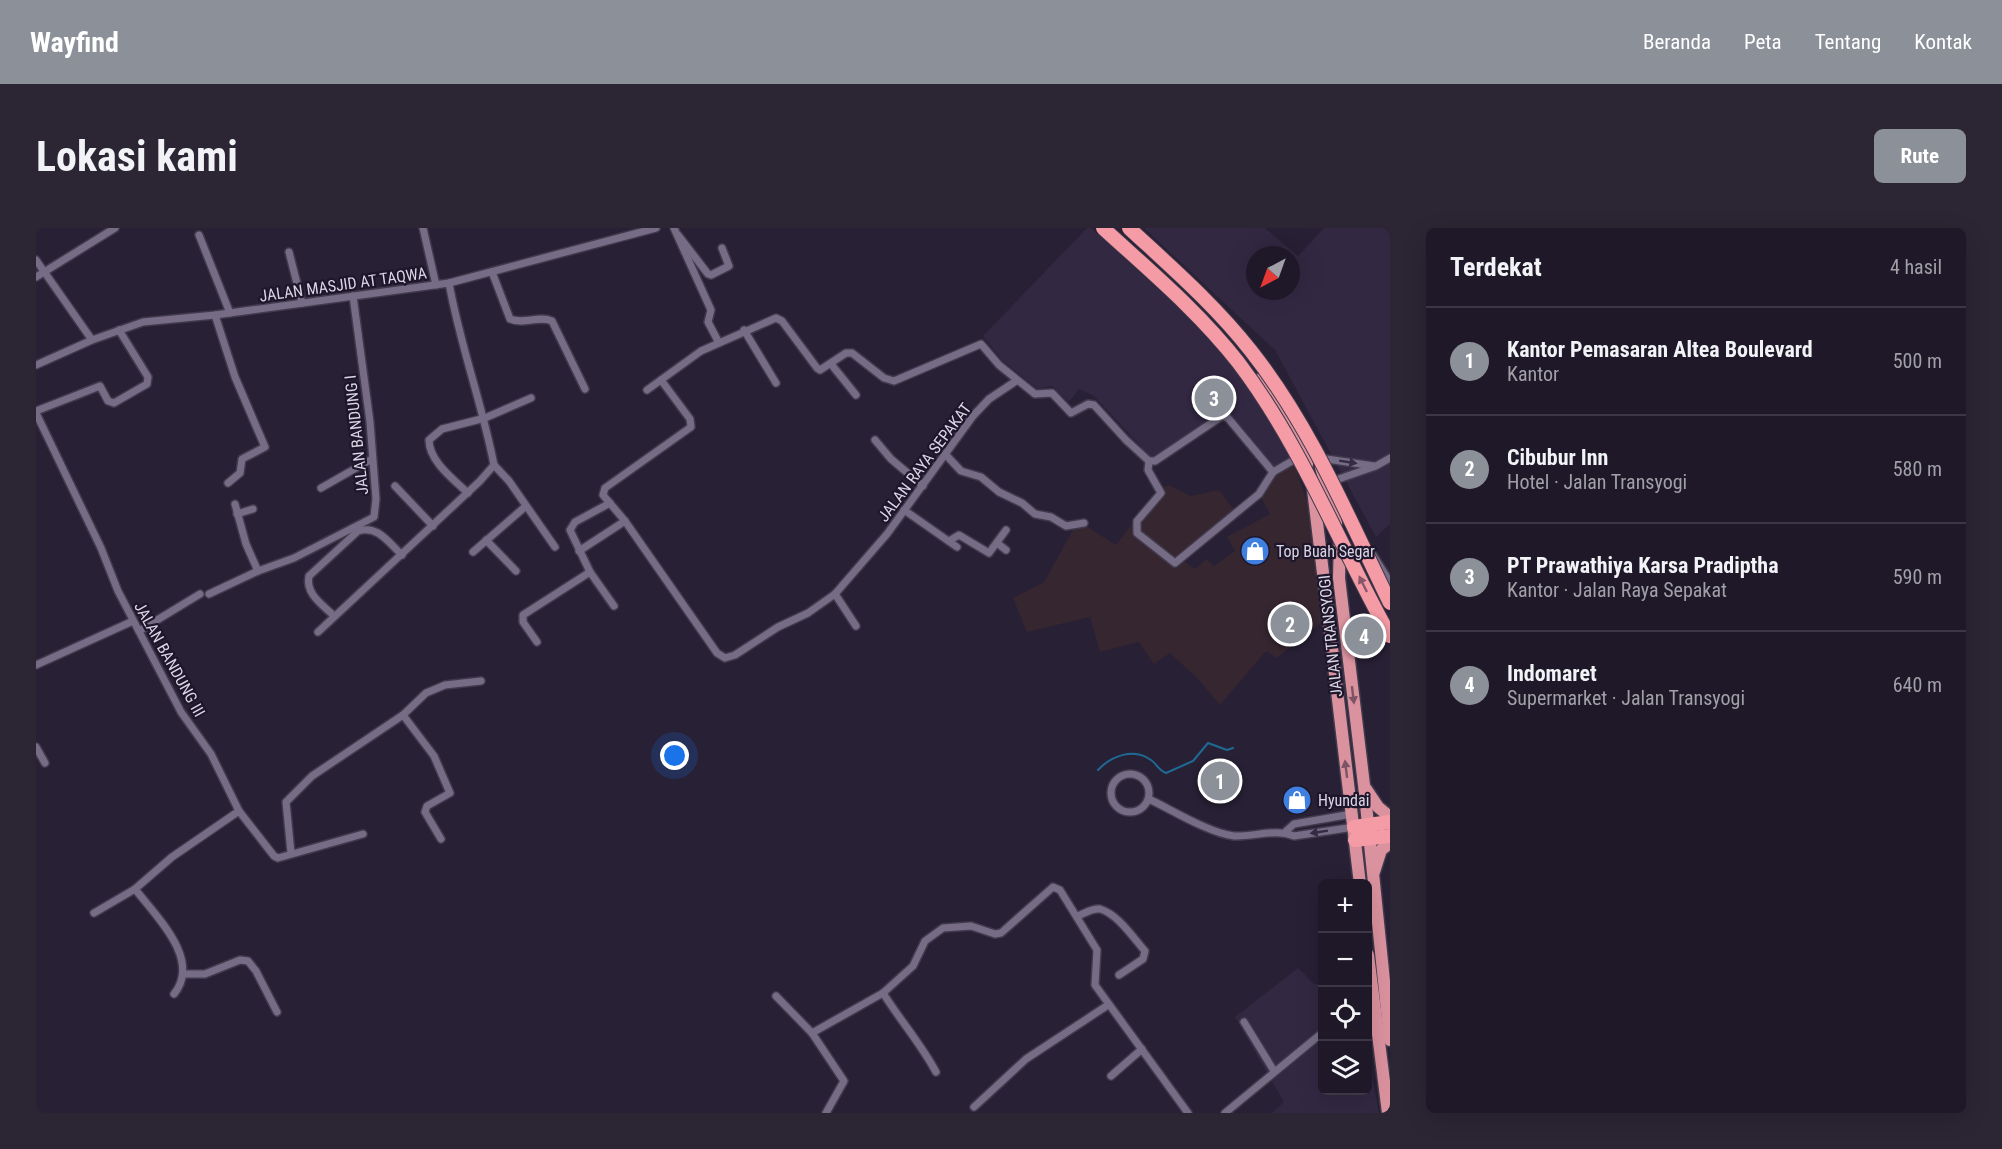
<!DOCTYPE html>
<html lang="id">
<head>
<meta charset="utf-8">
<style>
	:root { --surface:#1e1828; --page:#2b2534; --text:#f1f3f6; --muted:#a1a0a8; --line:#3c3745; --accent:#8c9099 }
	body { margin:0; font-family:"Roboto Condensed",sans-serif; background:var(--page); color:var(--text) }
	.controls { position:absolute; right:18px; bottom:18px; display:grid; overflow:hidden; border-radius:9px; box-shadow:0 6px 24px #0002 }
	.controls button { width:54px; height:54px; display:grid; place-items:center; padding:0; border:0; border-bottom:2px solid var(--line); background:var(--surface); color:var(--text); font:30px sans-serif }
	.compass { position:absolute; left:1210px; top:18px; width:54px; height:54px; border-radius:50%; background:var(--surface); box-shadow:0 6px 24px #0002; rotate:221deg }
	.you { position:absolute; left:639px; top:528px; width:21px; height:21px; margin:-15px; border:4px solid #fff; border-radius:50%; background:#1a73e8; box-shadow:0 0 0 9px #1a73e833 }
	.badge { display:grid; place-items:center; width:39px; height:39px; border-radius:50%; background:var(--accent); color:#fff; font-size:20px; font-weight:700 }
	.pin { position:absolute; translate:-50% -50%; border:3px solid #fff; box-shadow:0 2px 6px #0006 }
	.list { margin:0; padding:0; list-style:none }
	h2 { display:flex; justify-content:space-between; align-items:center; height:78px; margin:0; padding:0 24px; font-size:26px }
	h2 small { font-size:20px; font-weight:400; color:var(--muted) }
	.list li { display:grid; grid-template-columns:39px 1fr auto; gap:18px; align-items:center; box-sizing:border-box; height:108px; padding:0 24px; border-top:2px solid var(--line) }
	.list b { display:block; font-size:22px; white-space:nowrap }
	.list p { margin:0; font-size:20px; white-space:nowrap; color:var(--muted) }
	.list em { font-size:20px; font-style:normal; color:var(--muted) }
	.icon { flex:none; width:33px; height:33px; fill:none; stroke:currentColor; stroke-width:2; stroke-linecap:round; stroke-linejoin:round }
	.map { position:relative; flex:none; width:1354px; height:885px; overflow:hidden; border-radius:9px }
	header { display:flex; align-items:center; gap:36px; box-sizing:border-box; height:84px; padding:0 30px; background:var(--accent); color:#fff }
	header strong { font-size:28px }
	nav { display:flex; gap:33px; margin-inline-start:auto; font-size:21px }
	.intro { display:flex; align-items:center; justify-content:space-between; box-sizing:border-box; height:144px; padding:0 36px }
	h1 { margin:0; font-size:42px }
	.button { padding:15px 27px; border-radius:9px; background:var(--accent); color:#fff; font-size:21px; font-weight:700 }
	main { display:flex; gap:36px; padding:0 36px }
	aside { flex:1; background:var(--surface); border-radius:9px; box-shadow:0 6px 24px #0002 }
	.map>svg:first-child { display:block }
	.built { fill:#322842; fill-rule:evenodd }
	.industrial { fill:#362630 }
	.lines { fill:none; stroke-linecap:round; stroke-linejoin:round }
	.stream { stroke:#1f6a94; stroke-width:2 }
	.minor-casing { stroke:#413a4c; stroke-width:10 }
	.trunk-casing { stroke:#413a4c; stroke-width:15 }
	.motorway-casing { stroke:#413a4c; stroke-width:16 }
	.minor { stroke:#766c86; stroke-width:7 }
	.trunk { stroke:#db929f; stroke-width:12 }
	.motorway { stroke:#f49ba5; stroke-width:14 }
	.motorway-bridge-casing { stroke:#413a4c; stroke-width:16; stroke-linecap:butt }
	.motorway-bridge { stroke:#f49ba5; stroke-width:14 }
	.oneway { fill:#342c42 }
	.oneway2 { fill:#895868 }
	.oneway3 { fill:#7c5465 }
	.labels { text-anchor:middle; stroke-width:4.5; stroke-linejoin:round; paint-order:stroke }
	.street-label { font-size:16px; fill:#dbd6e5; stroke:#1e162b }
	.poi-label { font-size:16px; fill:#dbd6e5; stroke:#1e162b; text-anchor:start }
</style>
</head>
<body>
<header>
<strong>Wayfind</strong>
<nav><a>Beranda</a><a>Peta</a><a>Tentang</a><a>Kontak</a></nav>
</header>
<div class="intro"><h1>Lokasi kami</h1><a class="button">Rute</a></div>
<main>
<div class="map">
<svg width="1354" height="885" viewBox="0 0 1354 885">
	<rect width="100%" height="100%" fill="#282035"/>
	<g class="built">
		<polygon points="1051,0 1055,0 1159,95 1210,154 1256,229 1239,240 1206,199 1188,186 1115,229 1058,168 1043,161 1033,174 1016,158 1002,161 966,132 947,108"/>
		<path d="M1108,0H1229L1262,28L1288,0H1354V296L1340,309L1239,122ZM1219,27H1255V63H1219Z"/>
		<polygon points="1262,740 1279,757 1286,753 1286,862 1332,862 1332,827 1343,885 1236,885 1248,874 1199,789"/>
	</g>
	<polygon class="industrial" points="1256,229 1273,280 1286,394 1241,430 1230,423 1184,477 1164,453 1134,425 1118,436 1103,414 1064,424 1054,389 991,404 977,370 1008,354 1042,293 1080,317 1121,263 1132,257 1155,268 1183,262 1201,286 1145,331 1159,341 1170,331 1178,338 1199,323 1191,309 1234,286 1222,264"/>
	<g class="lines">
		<path class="stream" d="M1062,542C1075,528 1098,519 1115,532C1121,536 1122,542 1130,545L1157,533L1172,515L1191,522L1197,520"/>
		<g class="minor-casing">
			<g id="minor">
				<polyline points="387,0 400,57"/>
				<polyline points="638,0 675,82 672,94 682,113"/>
				<polyline points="163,7 194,85"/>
				<polyline points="642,7 672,46 675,47 693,38 686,20"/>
				<polyline points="253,24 266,75"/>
				<polyline points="0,32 56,112"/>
				<path d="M456,44L474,91C487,97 503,87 516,93L549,161"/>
				<polyline points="0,49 79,0"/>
				<polyline points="179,87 199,149 229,219 206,231 204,245 192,255"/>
				<polyline points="708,102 740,155"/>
				<polyline points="795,136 820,167"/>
				<polyline points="0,137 56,112 107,94 179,87 413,55 620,0"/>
				<polyline points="625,152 654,191 655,199 569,260 567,267 589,293 681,425 689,430 699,427 742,399 772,385 799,366 851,306 937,188 953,171 980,153"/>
				<polyline points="611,162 665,123 740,90 746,93 781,140 784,142 810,125 816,125 848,150 858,153 945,116 963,137 999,166 1016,165 1035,185 1052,176 1058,177 1090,212 1113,233"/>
				<polyline points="0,183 64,158 72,173 78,175 111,156 112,149 83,102"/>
				<polyline points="0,185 65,320 82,363 145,484 175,526 203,583 238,628 242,630 327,606"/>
				<polyline points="839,212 855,231 887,258"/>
				<polyline points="910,227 925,243 945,249 963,264 986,275 999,286 1015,289 1030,298 1048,295"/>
				<polyline points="1284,230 1338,238"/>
				<polyline points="1113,233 1112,242 1125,265 1101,293 1101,305 1139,335 1223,266 1237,244"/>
				<polyline points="1113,233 1119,233 1186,188 1192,190 1237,244"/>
				<polyline points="458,237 473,253 519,319"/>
				<polyline points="1237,244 1263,229"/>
				<polyline points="1294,254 1340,238 1354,230"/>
				<polyline points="359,258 397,298"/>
				<polyline points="285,260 336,231"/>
				<path d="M432,265C417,251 393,233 393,212L406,201L449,190L495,170"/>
				<polyline points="574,275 539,294 534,302 554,344 578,378"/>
				<polyline points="199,276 210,316 222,343 258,330 338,289 340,271 334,194 317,68"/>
				<polyline points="868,282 921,319"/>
				<polyline points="201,286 217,281"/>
				<polyline points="450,312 480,343"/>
				<polyline points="913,313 923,307 953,325 970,302"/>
				<polyline points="961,315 970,322"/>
				<polyline points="543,323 589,293"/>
				<polyline points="437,324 490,278"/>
				<polyline points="1337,327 1354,354"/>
				<polyline points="173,366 222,343"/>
				<polyline points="799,366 820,398"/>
				<path d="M298,388C287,377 269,366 273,348L322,303C342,297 352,314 366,327"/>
				<polyline points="103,403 164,366"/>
				<path d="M282,404L444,253L458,237C446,175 424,117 413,55"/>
				<polyline points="501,414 487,394 487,387 554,344"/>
				<polyline points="0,437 97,393"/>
				<polyline points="367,487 398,528 414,565 391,578 389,584 405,611"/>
				<polyline points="0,519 9,535"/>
				<circle cx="1094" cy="565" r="19"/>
				<path d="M1113,571C1136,582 1173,605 1198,608C1218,609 1239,600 1258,608L1318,599"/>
				<polyline points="1249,604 1258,596 1316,586"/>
				<polyline points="255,625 250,574 276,548 367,487 390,465 409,457 445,453"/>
				<polyline points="58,685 99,661"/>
				<path d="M1042,688C1049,685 1056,680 1064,681C1082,686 1098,711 1109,723L1107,731L1083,747"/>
				<polyline points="149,746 169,746 204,732 212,733 220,743 241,784"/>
				<path d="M847,765C864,792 885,816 900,844"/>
				<path d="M138,766C166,732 120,688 99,661L136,629L203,583"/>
				<polyline points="740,768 776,805 808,853 790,885"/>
				<polyline points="1208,794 1238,843"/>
				<polyline points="776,805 847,765 877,738 889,713 907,700 935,698 959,706 965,705 1017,659 1024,662 1061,722 1059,757 1152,885"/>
				<polyline points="1075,848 1106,821"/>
				<polyline points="938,879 990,831 1072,777"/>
				<polyline points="1189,885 1286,805"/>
			</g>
		</g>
		<g class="trunk-casing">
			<g id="trunk">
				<polyline points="1223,152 1254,198 1271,236"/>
				<polyline points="1285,239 1300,295"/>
				<polyline points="1277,261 1324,656"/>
				<polyline points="1304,311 1303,350 1328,557 1354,812"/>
				<polyline points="1330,561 1342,579 1354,589"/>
				<polyline points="1338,644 1345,622 1354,615"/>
				<polyline points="1332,727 1352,885"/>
			</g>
		</g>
		<g class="motorway-casing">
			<g id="motorway">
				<polyline points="1318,599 1354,594"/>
				<polyline points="1319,612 1354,608"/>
			</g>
		</g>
		<use href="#minor" class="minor"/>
		<use href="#trunk" class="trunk"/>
		<use href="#motorway" class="motorway"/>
		<g class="motorway-bridge-casing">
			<g id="motorway-bridge">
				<path d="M1067,0C1114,43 1163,84 1202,134C1266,218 1303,317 1354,408"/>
				<path d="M1093,0C1135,39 1179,77 1215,123C1275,199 1312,289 1354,375"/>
			</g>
		</g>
		<use href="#motorway-bridge" class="motorway-bridge"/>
	</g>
	<defs><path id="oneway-solid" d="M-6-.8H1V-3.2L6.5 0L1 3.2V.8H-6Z" transform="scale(1.5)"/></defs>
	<g class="oneway">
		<use href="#oneway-solid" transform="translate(1312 234) rotate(9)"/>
		<use href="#oneway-solid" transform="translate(1283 604) rotate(171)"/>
	</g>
	<use class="oneway2" href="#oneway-solid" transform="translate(1327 356) rotate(-116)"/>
	<g class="oneway3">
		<use href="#oneway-solid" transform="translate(1317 467) rotate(83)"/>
		<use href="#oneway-solid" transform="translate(1310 541) rotate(-97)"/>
	</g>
	<defs>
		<g id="shop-disc" transform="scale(1.5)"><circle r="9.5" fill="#3f7fe0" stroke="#1e162b"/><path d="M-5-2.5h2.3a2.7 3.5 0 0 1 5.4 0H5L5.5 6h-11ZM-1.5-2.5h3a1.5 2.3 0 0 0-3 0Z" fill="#fff"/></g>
	</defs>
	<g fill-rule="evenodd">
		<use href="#shop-disc" x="1219" y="323"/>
		<use href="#shop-disc" x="1261" y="572"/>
	</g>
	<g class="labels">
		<g class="street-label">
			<text transform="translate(307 56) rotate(-8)" y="6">JALAN MASJID AT TAQWA</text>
			<text transform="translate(320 207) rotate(-96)" y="6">JALAN BANDUNG I</text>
			<text transform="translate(888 234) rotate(-53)" y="6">JALAN RAYA SEPAKAT</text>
			<text transform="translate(1294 408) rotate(-96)" y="6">JALAN TRANSYOGI</text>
			<text transform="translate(134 431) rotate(61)" y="6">JALAN BANDUNG III</text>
		</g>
		<g class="poi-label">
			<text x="1240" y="329">Top Buah Segar</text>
			<text x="1282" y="578">Hyundai</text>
		</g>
	</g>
</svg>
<div class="controls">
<button>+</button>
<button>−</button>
<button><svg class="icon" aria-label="locate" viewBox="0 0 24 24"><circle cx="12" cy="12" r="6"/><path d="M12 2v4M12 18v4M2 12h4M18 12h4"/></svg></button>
<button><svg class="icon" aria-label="layers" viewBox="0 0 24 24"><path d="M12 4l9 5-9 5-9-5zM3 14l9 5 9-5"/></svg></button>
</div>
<svg class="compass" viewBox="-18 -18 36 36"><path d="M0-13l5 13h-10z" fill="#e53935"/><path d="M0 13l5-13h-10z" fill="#a1a0a8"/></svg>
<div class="you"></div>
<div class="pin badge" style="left:1184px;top:553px">1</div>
<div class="pin badge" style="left:1254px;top:396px">2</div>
<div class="pin badge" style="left:1178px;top:170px">3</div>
<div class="pin badge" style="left:1328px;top:408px">4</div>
</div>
<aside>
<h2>Terdekat<small>4 hasil</small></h2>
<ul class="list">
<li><span class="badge">1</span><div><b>Kantor Pemasaran Altea Boulevard</b><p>Kantor</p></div><em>500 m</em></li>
<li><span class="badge">2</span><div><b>Cibubur Inn</b><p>Hotel · Jalan Transyogi</p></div><em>580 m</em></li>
<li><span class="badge">3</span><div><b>PT Prawathiya Karsa Pradiptha</b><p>Kantor · Jalan Raya Sepakat</p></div><em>590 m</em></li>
<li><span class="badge">4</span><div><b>Indomaret</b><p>Supermarket · Jalan Transyogi</p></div><em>640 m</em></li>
</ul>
</aside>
</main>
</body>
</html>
